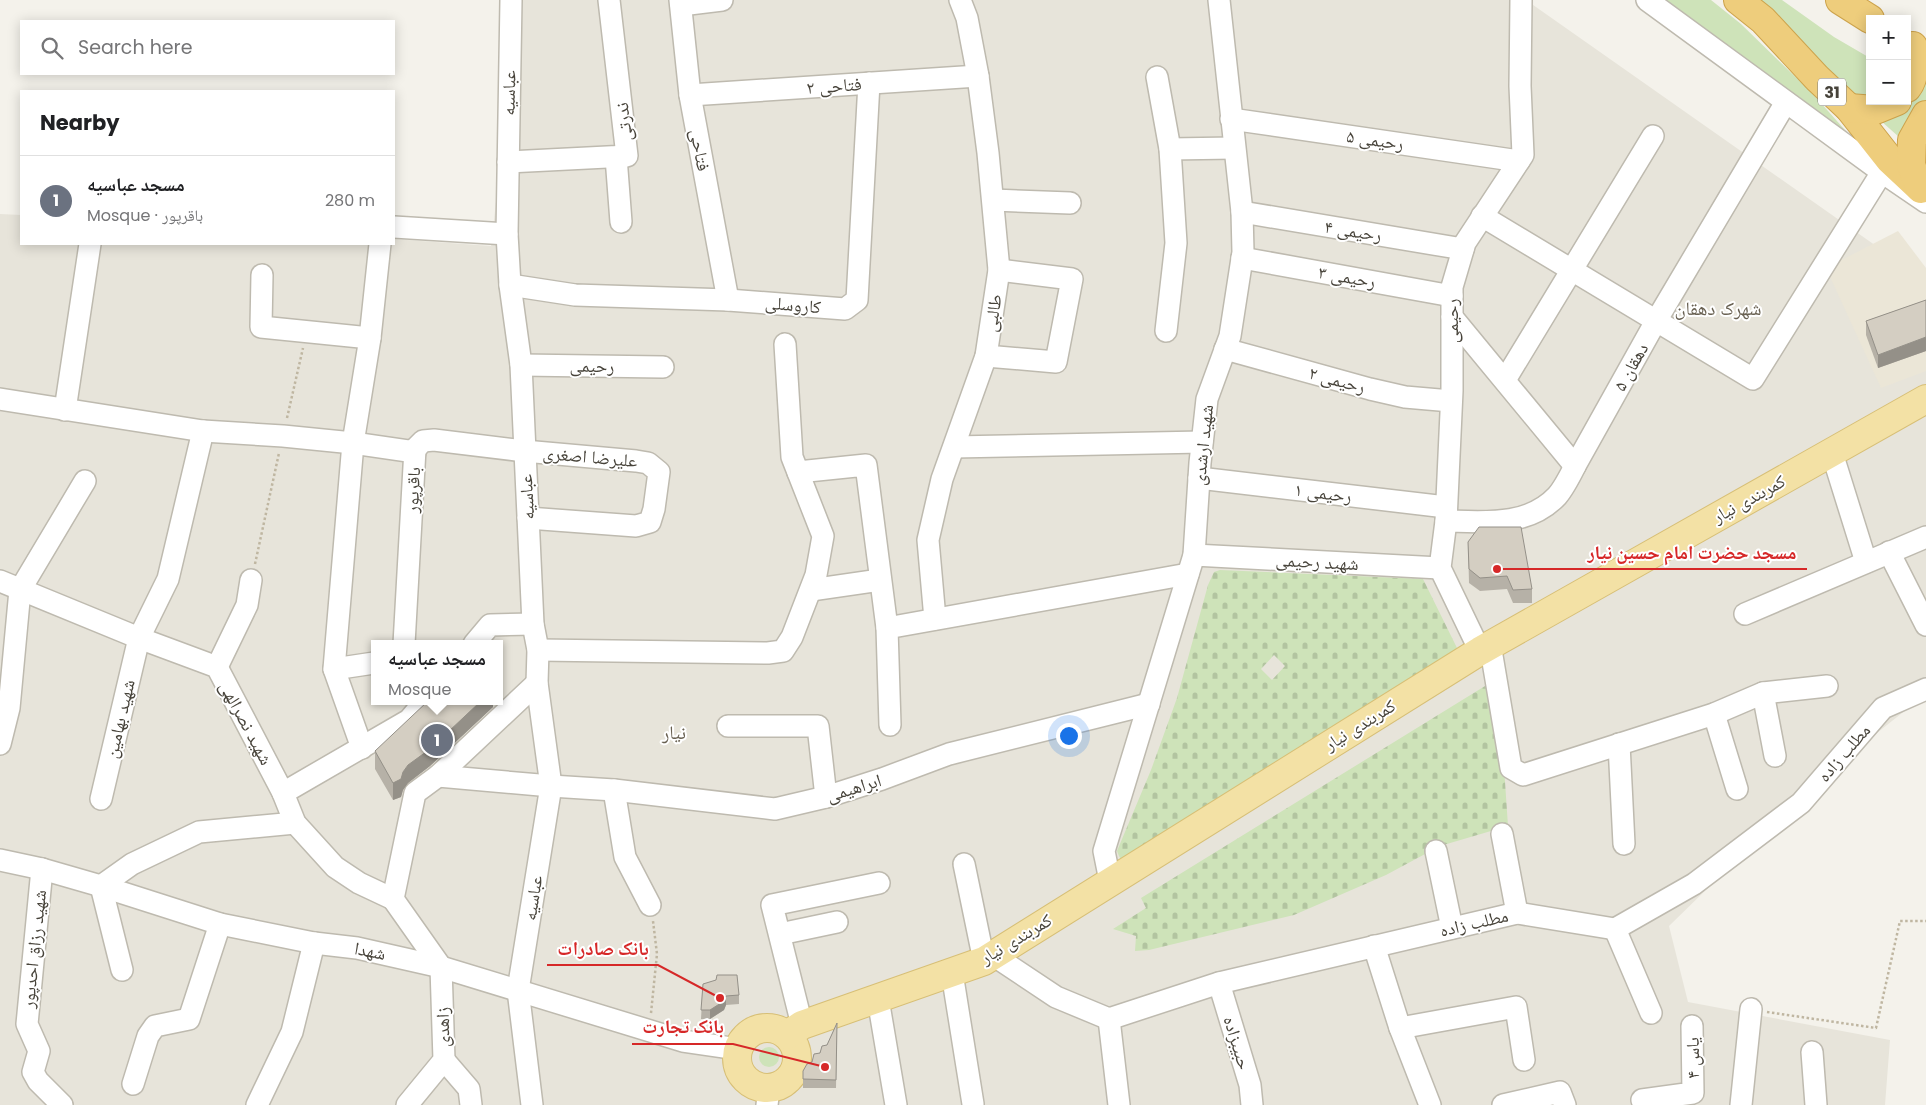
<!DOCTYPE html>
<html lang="en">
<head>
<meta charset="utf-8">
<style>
	:root { --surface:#fff; --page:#f6f6f6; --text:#202124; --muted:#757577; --line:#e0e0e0; --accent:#0f766e }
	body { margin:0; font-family:Poppins,"Noto Naskh Arabic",sans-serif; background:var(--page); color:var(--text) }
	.controls { position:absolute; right:15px; top:15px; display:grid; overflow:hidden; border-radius:0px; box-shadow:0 2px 12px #0003 }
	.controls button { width:45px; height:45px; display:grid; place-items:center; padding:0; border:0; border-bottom:1px solid var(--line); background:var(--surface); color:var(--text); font:25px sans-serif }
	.you { position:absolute; left:1068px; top:735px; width:18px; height:18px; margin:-12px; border:4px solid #fff; border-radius:50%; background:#1a73e8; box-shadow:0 0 0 8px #1a73e833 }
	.badge { display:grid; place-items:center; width:32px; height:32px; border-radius:50%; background:var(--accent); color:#fff; font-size:16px; font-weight:700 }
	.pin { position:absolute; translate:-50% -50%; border:2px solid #fff; box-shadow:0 1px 5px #0006 }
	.popup { position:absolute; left:371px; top:640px; width:132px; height:65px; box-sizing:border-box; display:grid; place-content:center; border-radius:0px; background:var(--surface); filter:drop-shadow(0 1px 4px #0005); font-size:16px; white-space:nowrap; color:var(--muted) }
	.popup b { font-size:19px; color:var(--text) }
	.popup::after { content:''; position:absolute; left:50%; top:100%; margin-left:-10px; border:10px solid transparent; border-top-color:var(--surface) }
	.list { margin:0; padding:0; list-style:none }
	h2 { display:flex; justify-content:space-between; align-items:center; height:65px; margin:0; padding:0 20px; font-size:21px }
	h2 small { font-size:16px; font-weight:400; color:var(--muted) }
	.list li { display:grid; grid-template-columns:32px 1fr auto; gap:15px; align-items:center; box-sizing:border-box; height:90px; padding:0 20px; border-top:1px solid var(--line) }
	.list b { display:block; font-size:19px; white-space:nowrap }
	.list p { margin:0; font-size:16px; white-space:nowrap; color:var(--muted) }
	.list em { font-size:16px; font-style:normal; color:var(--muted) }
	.icon { flex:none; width:28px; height:28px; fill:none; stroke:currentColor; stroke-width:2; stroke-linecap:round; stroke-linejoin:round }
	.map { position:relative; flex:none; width:1926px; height:1105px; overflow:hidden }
	.search { position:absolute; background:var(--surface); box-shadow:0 2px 12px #0003; left:20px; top:20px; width:375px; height:55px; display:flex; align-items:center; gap:12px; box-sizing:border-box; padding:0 18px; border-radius:0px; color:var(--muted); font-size:19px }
	.panel { position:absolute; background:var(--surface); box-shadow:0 2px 12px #0003; left:20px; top:90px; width:375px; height:155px; border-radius:0px }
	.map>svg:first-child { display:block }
	.residential { fill:#e7e4da; fill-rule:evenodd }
	.education { fill:#ebe6d7 }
	.grass { fill:#cee3b9 }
	.cemetery { fill:url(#cemetery-stones); fill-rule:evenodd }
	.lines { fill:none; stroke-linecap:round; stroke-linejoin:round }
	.minor-casing { stroke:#bebaaf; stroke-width:24 }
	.major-casing { stroke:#d7bf76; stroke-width:30 }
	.highway-casing { stroke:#cda34c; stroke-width:30 }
	.path { stroke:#bfb6a1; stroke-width:2.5; stroke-dasharray:2.5 2.5; stroke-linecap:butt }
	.minor { stroke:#fff; stroke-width:21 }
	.major { stroke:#f3e1a5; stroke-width:28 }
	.highway { stroke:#eecd7c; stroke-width:28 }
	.wall { fill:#b6b1a7 }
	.shaded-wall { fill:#949088 }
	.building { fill:#d4cec2; stroke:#949088 }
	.labels { text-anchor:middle; stroke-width:4; stroke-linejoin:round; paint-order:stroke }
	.shield { fill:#fff; stroke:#7e7b75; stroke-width:1 }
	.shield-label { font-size:16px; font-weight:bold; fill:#47433a }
	.street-label { font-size:18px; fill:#47433a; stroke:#fff }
	.neighbourhood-label { font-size:19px; fill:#696152; stroke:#fff }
	.leader { fill:none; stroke:#d62828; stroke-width:2 }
	.callout-dot { fill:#d62828; stroke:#fff; stroke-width:2 }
	.callout-label { font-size:19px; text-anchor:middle; font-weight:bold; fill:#d62828; stroke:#fff; stroke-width:4; stroke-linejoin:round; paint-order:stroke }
</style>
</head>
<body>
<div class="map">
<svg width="1926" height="1105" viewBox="0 0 1926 1105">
	<defs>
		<pattern id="cemetery-stones" width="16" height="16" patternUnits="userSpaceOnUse" patternTransform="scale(1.25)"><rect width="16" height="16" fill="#cee3b9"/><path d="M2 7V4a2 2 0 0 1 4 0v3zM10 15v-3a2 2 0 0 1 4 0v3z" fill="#b2c4a0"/></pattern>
	</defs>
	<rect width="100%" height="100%" fill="#f4f2eb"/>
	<path class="residential" d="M519,0H1526L1926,281V694L1824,775L1669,926L1688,1002L1890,1040L1885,1105H0V214L21,215V244H394V239L491,246ZM374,644H500V701H374Z"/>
	<polygon class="education" points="1898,231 1926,268 1926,371 1881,388 1826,268"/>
	<g class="grass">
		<polygon points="1662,0 1711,0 1741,24 1812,93 1861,148"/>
		<path d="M1753,0H1782L1834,37L1870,58V98L1857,102C1824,65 1791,32 1753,0Z"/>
		<polygon points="1926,75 1926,110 1899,137 1881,121 1904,112 1918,95"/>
		<circle cx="769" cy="1057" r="10"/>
	</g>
	<g class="cemetery">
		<path d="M1220,570L1423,579L1458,650L1122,861L1119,856L1117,851L1151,770L1177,698L1208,585L1214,572ZM1274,655L1285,666L1272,680L1261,669Z"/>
		<polygon points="1498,678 1508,826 1440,846 1386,875 1294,915 1149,950 1135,951 1136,936 1113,929 1146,908 1141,898"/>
	</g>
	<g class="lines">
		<g class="minor-casing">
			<g id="minor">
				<polyline points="511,0 507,234 510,285 521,365 533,624 538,650 537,683 551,786 518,990 532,1105"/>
				<polyline points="680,0 690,95 728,300"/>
				<polyline points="1647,0 1882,172 1926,202"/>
				<polyline points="681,5 722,0"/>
				<polyline points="1157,77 1170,149 1176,243 1166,331"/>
				<polyline points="690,95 978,76"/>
				<polyline points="1231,119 1519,161"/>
				<polyline points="1170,149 1234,148"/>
				<polyline points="616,157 621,222"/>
				<polyline points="508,162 627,156 609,0"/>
				<polyline points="993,200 1070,203"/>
				<polyline points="1242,212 1463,249"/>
				<polyline points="1482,216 1753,379 1882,172"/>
				<polyline points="394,227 507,234"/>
				<polyline points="1242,258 1452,296"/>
				<polyline points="262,275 261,327 370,338"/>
				<polyline points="510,285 575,295 728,300 845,309 857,300 869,83"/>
				<polyline points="1452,317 1575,466 1656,321 1786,102"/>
				<polyline points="1225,349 1370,389 1405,397 1451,401"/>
				<polyline points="986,356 1056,362 1072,279 999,270"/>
				<polyline points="521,365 663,367"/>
				<polyline points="1505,380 1653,136"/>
				<polyline points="0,399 203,431 283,436 353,443 415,452"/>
				<polyline points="65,410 90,244"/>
				<polyline points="954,447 1202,442"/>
				<polyline points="1832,453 1866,562"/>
				<polyline points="798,472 866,465 887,628"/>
				<polyline points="1199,478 1446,507"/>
				<path d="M1446,521C1484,522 1528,527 1557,496C1564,488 1570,476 1575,466"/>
				<polyline points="1889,552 1926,625"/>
				<polyline points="1194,555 1440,568"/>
				<polyline points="0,581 139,638 217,667 283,793 295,823 335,867 359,883 393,899"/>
				<polyline points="811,590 880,580"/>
				<polyline points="1745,614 1926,537"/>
				<polyline points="935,619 928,540 942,479 986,356 999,270 988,153 978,76 967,18 960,0"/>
				<polyline points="404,644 415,449 423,441 434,440 524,451 636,461 648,463 659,472 654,509 650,522 636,526 528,518"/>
				<polyline points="474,644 490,625 533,624"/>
				<polyline points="1490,644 1511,768 1523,775 1714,714 1763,693 1827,686"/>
				<polyline points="538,650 768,653 783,651 792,637 816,575 823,536 792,457 785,344"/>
				<polyline points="1480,651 1440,568 1446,521 1452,391 1452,287 1465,243 1523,155 1520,86 1521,0"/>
				<polyline points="217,667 247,605 251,580"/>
				<polyline points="334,669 374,663"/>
				<polyline points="1763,693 1775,756"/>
				<polyline points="1714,714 1737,789"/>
				<polyline points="890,725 887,628 1188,574"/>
				<polyline points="728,726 818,726 826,797"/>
				<polyline points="0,744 9,708 20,590 85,481"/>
				<polyline points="1619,744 1624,844"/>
				<polyline points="362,748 334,669 353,443 370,338 380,244"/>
				<polyline points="438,776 551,786 614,790 775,809 826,797 882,779 949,754 1149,704"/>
				<polyline points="614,790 625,857 650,905"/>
				<polyline points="283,793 409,720 425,701"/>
				<polyline points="101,799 139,638 168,579 203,431"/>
				<polyline points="1502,834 1517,913"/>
				<polyline points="1436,851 1452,928"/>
				<polyline points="0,860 42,869 101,886 220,924 314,943 357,948 441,967 683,1041 738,1049"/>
				<polyline points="964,864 984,961"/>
				<polyline points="42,869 27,1024 39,1051 33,1072 38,1081 62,1105"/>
				<polyline points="1110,881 1104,851 1194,555 1200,463 1207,399 1230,336 1243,252 1242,212 1219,0"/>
				<polyline points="1615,929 1651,1013"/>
				<polyline points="780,934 837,922"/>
				<polyline points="1374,946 1400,1028 1430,1105"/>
				<polyline points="993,955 1056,997 1109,1019 1219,983 1517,913 1615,929 1694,884 1801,803 1883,708 1926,689"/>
				<polyline points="122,970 101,886 132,864 199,832 295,823"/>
				<polyline points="952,973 973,1104"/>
				<polyline points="1219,983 1250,1085 1252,1105"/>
				<polyline points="878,999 896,1105"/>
				<polyline points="1109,1019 1119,1105"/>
				<polyline points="802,1025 772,905 879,883"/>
				<polyline points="1400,1028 1516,1007 1524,1060"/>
				<polyline points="1812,1052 1816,1105"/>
				<polyline points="444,1060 469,1089 471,1105"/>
				<polyline points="133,1084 148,1036 155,1026 189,1019 220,924"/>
				<polyline points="257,1105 292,1032 314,943"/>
				<polyline points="407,1105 444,1060 441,967 393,899 415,793 438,776 537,683"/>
				<polyline points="767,1105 769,1088"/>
				<polyline points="1503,1105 1560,1092 1565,1105"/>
				<polyline points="1644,1105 1642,1100 1693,1093 1692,1026"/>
				<polyline points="1741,1105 1751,1009"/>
			</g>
		</g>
		<g class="major-casing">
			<g id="major">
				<circle cx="767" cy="1058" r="30"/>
				<polyline points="787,1035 802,1025 984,961 1480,651 1926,399"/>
			</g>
		</g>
		<g class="highway-casing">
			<g id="highway">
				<polyline points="1738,0 1763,20 1817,78 1849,108 1890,160 1921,189"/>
				<polyline points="1840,0 1870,19"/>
				<path d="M1907,88C1916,77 1914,60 1913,46"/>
				<polyline points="1849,108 1875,110 1897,101"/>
				<polyline points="1920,188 1911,165 1912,140 1926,115"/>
			</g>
		</g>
		<g class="path">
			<polyline points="287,418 303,348"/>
			<polyline points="255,564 279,453"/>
			<polyline points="1767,1012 1876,1028 1900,921 1926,921"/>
			<polyline points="651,1013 657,954 653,921"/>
		</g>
		<use href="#minor" class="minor"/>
		<use href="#major" class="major"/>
		<use href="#highway" class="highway"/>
	</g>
	<g class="wall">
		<polygon points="1926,300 1926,351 1878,368 1866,335 1866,321"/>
		<polygon points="1468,542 1532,589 1532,603 1513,603 1507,589 1480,591 1469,583"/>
		<polygon points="493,701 493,707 430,766 408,783 403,790 401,797 393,800 375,769 375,751"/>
		<polygon points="703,984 739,995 739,1004 726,1005 724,1010 710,1019 701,1019"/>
		<polygon points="837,1023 836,1088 803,1088 803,1071 827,1045"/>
	</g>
	<g class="shaded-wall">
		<polygon points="1926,337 1926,351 1878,368 1878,355"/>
		<polygon points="481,701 493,701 493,707 430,766 408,783 403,790 401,797 393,800 393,783 403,772 408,765"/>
		<polygon points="726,996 726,1005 724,1010 710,1019 710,1010"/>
	</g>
	<g class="building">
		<polygon points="1926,300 1926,337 1878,355 1866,321"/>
		<polygon points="1479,527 1521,527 1532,589 1513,590 1507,576 1480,578 1469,569 1468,542"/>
		<polygon points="428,701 481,701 430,749 408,765 403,772 401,779 393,783 375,751"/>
		<polygon points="717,975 737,975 739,995 726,996 724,1001 710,1010 701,1010 703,984 716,980"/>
		<polygon points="837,1023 836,1080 803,1079 803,1071 807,1064 812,1062 814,1054 820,1053 822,1046 827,1045"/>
	</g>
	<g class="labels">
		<rect class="shield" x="1818" y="78.5" width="28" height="27" rx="4"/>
		<g class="shield-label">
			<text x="1832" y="98">31</text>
		</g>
		<g class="street-label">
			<text transform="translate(834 86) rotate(-4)" y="6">فتاحی ۲</text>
			<text transform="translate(509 93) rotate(-89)" y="6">عباسیه</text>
			<text transform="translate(624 122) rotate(-97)" y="6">ندرتی</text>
			<text transform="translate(1375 140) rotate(8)" y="6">رحیمی ۵</text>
			<text transform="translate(700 150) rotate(80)" y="6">فتاحی</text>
			<text transform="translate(1353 231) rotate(9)" y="6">رحیمی ۴</text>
			<text transform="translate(1347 277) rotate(10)" y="6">رحیمی ۳</text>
			<text transform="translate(793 305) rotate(5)" y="6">کاروسلی</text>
			<text transform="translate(993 313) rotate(-81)" y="6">طالبی</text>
			<text transform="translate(1452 321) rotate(-90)" y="6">رحیمی</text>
			<text transform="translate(592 366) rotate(1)" y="6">رحیمی</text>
			<text transform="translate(1631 367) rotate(-61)" y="6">دهقان ۵</text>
			<text transform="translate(1337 380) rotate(15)" y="6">رحیمی ۲</text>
			<text transform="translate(1203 445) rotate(-84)" y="6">شهید ارشدی</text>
			<text transform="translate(590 457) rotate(5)" y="6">علیرضا اصغری</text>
			<text transform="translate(413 490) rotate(-87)" y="6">باقرپور</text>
			<text transform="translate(1323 493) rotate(7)" y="6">رحیمی ۱</text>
			<text transform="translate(527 497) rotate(-93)" y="6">عباسیه</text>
			<text transform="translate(1749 499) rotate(-29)" y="6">کمربندی نیار</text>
			<text transform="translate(1317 562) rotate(3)" y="6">شهید رحیمی</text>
			<text transform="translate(120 719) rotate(-77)" y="6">شهید بهامین</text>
			<text transform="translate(246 723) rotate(62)" y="6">شهید نصرالهی</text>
			<text transform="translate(1360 725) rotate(-32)" y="6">کمربندی نیار</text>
			<text transform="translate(1844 753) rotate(-49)" y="6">مطلب زاده</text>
			<text transform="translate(854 788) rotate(-17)" y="6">ابراهیمی</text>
			<text transform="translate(533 898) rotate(-81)" y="6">عباسیه</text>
			<text transform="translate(1474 923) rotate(-13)" y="6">مطلب زاده</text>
			<text transform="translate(1016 939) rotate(-31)" y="6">کمربندی نیار</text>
			<text transform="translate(34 949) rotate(-84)" y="6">شهید رزاق احدپور</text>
			<text transform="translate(370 951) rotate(11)" y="6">شهدا</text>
			<text transform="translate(443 1027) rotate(-91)" y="6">زاهدی</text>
			<text transform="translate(1237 1043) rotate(73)" y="6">حبیبزاده</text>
			<text transform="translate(1693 1058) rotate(-91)" y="6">یاس ۴</text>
		</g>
		<g class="neighbourhood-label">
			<text x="1718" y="315">شهرک دهقان</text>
			<text x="674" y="739">نیار</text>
		</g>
	</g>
	<path class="leader" d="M1497 569L1577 569H1807M720 998L658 965H547M825 1067L733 1044H632"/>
	<g class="callout-dot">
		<circle cx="1497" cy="569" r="5"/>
		<circle cx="720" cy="998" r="5"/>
		<circle cx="825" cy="1067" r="5"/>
	</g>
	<g class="callout-label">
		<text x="1692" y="559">مسجد حضرت امام حسین نیار</text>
		<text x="603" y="955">بانک صادرات</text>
		<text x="683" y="1033">بانک تجارت</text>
	</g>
</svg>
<div class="controls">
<button>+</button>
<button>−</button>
</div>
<div class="you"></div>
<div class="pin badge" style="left:437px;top:740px;background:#6b7280">1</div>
<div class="popup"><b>مسجد عباسیه</b>Mosque</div>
<div class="search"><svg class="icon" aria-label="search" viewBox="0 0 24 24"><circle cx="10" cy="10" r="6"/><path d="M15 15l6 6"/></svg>Search here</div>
<section class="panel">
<h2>Nearby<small></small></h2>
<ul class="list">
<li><span class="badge" style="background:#6b7280">1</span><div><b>مسجد عباسیه</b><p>Mosque · باقرپور</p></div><em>280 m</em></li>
</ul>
</section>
</div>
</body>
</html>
